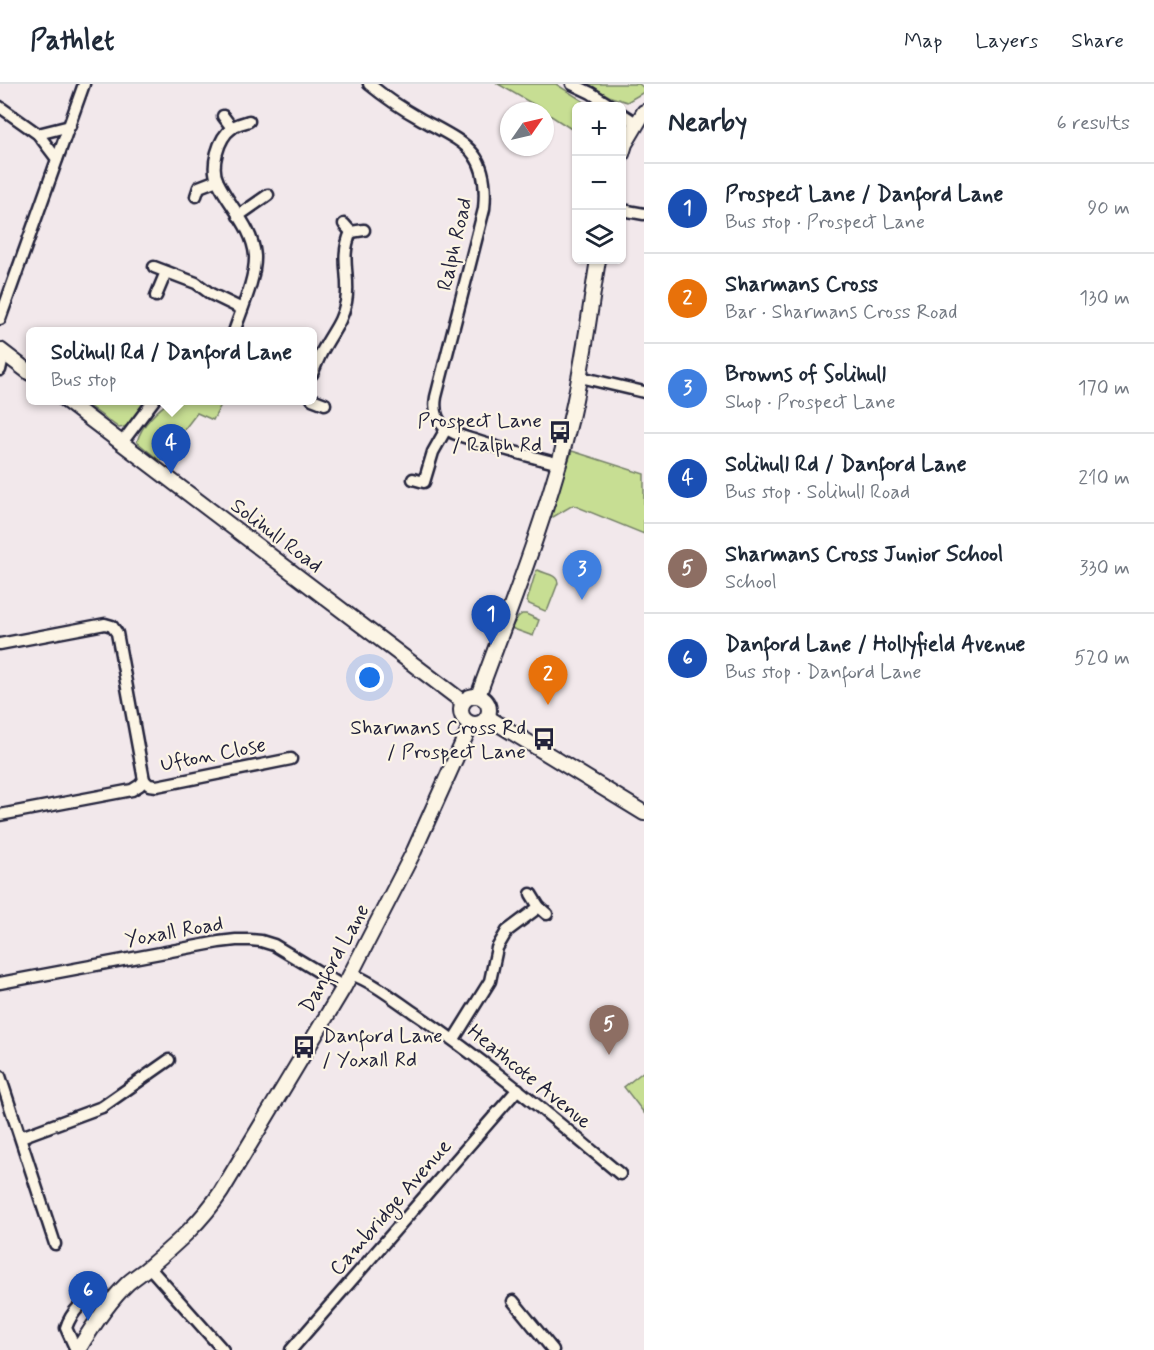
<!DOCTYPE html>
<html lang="en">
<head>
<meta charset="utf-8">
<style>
	:root { --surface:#fff; --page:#f2f2f3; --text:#1f2937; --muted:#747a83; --line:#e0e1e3; --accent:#22223b }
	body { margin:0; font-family:Mynerve,sans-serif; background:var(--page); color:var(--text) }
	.controls { position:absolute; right:18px; top:18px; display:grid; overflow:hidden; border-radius:9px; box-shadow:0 2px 4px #0004 }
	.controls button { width:54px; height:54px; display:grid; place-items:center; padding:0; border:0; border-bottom:2px solid var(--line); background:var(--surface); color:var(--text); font:30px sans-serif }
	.compass { position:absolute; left:500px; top:18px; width:54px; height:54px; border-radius:50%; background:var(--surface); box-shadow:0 2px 4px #0004; rotate:56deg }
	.you { position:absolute; left:370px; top:594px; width:21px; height:21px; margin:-15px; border:4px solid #fff; border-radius:50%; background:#1a73e8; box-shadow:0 0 0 9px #1a73e833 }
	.badge { display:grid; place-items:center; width:39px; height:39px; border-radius:50%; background:var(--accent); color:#fff; font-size:20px; font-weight:700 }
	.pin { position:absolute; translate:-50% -50px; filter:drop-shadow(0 2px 3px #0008) }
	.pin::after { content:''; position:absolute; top:32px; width:21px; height:18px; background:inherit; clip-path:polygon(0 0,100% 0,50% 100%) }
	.popup { position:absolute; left:26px; top:243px; width:291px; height:78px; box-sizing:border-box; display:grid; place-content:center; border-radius:9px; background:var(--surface); filter:drop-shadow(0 2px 4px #0005); font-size:20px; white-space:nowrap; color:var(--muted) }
	.popup b { font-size:22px; color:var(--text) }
	.popup::after { content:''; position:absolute; left:50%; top:100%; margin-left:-12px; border:12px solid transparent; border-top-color:var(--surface) }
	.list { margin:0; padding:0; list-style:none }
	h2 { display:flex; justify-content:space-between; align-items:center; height:78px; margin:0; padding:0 24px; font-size:26px }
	h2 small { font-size:20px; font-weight:400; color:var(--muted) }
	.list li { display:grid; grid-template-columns:39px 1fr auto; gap:18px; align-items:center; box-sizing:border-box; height:90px; padding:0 24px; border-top:2px solid var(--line) }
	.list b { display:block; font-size:22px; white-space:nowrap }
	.list p { margin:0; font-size:20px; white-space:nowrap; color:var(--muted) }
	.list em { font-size:20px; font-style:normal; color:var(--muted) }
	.icon { flex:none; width:33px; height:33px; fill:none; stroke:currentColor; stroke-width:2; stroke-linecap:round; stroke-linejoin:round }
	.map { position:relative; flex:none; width:644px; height:1266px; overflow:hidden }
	header { display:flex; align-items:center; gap:36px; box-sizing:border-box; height:84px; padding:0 30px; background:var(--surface); border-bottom:2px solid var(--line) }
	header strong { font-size:28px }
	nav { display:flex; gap:33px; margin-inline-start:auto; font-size:21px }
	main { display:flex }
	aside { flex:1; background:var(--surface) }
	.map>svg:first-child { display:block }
	.green { fill:#c7de93; stroke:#748067; stroke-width:1.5 }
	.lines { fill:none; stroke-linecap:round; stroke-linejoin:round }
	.minor-casing { stroke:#22223b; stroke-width:15 }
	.tertiary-casing { stroke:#22223b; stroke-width:18 }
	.minor { stroke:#fcf5e5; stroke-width:10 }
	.tertiary { stroke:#fcf5e5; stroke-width:14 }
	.labels { text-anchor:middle; stroke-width:4.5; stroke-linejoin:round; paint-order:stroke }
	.street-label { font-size:21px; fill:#22223b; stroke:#fcf5e5 }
	.poi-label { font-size:21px; fill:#22223b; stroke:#fcf5e5; text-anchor:end }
</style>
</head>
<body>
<header>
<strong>Pathlet</strong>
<nav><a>Map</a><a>Layers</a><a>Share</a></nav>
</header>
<main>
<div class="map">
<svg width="644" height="1266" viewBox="0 0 644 1266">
	<rect width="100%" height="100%" fill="#f2e8eb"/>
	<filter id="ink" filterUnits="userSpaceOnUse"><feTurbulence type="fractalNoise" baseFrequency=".0167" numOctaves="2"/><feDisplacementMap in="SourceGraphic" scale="12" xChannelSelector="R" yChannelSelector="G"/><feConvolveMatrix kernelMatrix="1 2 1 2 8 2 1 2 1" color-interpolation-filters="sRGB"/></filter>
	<g filter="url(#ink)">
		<g class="green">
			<polygon points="498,0 556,0 591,22 576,22 576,48 545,28 545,27"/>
			<polygon points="586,0 639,0 644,4 644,8 627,18 611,13"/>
			<path d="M172,316L223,317L213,336L197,329L160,377L137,358C141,341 158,325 172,316Z"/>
			<path d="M82,317H150C142,326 133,343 119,344Z"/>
			<polygon points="572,367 644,390 644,450 573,421 548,436"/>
			<path d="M538,486C545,490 557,490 558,499L548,525L545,527L529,520L527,517L536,487Z"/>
			<polygon points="522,530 526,530 539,536 533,552 511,544 518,533"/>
			<polygon points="644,987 644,1029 624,1003"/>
		</g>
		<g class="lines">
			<g class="minor-casing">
				<g id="minor">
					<path d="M369,0C385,13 401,24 419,34C464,59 490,66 484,125L436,313C434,324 436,335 444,343C452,350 464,353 474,356C501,365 530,372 559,380"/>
					<polyline points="572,0 591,9 611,22"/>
					<polyline points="0,23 38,50 57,75"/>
					<polyline points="622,30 636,39"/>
					<polyline points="223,32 232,44"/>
					<polyline points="38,50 70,42"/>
					<polyline points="196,112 199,103 217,96"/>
					<polyline points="622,126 644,130"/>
					<polyline points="238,132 268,111"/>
					<polyline points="344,140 351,148 364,146"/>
					<polyline points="154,183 196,199 211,210 242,225"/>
					<polyline points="156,212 166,188"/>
					<polyline points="0,235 84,0"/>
					<path d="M234,248C241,227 256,194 255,172C253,144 230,123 218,98C210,83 218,54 232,44C236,40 244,39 249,37"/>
					<polyline points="0,286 4,268"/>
					<path d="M312,290C316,281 319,272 324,264C333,247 342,238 346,218C351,193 339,175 351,148"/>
					<polyline points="580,293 644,308"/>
					<polyline points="312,315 325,320"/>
					<polyline points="121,360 154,316"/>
					<polyline points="413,395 424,398 433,368 446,345"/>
					<polyline points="0,560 105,540 112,542 117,549 144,696 140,701 132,706 0,731"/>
					<polyline points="144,696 149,701 157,702 291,675"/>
					<polyline points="531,810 539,823 547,830"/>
					<path d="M351,890C373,898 394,915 413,928C486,977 553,1034 620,1090"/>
					<polyline points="0,899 219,858 236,856 250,856 261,857 274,861 344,903"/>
					<polyline points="454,955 490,897 497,864 507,847 539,823"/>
					<polyline points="0,992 55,1160"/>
					<polyline points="21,1053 102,1023 169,976"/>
					<polyline points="149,1183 223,1266"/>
					<polyline points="513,1217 553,1266"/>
					<path d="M76,1266L66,1244C70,1231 86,1209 102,1213C106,1213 109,1216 112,1217"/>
					<polyline points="291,1266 518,1005"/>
				</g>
			</g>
			<g class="tertiary-casing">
				<g id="tertiary">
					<polyline points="622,70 625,60 644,28"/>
					<polyline points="0,266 30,289"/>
					<polyline points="65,316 463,618"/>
					<circle cx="475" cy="626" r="14"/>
					<path d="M478,612C511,522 547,432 570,338C583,285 589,230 598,176"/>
					<polyline points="487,633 644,729"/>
					<path d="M78,1266C92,1243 108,1218 128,1199C135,1193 143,1188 150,1182C177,1159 202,1137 221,1108L344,903L414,767L471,640"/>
				</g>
			</g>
			<use href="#minor" class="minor"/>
			<use href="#tertiary" class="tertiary"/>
		</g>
	</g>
	<defs>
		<g id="bus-bare" transform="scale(1.8)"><path d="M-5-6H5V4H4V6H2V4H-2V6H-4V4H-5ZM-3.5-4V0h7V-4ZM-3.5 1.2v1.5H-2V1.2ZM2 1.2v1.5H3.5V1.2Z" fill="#22223b" stroke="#fcf5e5" stroke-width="2.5" paint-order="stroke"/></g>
	</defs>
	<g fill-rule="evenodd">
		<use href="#bus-bare" x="560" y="348"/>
		<use href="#bus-bare" x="544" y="655"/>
		<use href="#bus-bare" x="304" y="963"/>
	</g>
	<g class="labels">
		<g class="street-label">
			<text transform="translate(454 160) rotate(-77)" y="7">Ralph Road</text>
			<text transform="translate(277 451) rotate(37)" y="7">Solihull Road</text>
			<text transform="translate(213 670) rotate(-11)" y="7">Ufton Close</text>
			<text transform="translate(174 847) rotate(-10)" y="7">Yoxall Road</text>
			<text transform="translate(334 874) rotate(-61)" y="7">Danford Lane</text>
			<text transform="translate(530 992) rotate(39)" y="7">Heathcote Avenue</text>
			<text transform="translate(390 1123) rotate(-49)" y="7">Cambridge Avenue</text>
		</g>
		<g class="poi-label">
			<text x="542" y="343">Prospect Lane<tspan x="542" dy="24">/ Ralph Rd</tspan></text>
			<text x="526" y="650">Sharmans Cross Rd<tspan x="526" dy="24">/ Prospect Lane</tspan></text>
			<text x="322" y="958" text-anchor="start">Danford Lane<tspan x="322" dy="24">/ Yoxall Rd</tspan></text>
		</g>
	</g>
</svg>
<div class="controls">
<button>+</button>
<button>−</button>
<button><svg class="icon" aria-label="layers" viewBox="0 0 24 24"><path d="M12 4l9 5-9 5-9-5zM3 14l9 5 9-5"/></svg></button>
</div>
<svg class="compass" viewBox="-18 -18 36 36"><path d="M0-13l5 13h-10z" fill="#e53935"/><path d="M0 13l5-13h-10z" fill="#747a83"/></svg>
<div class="you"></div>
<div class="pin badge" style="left:491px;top:561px;background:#1a4fb4">1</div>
<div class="pin badge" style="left:548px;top:621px;background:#e8710a">2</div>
<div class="pin badge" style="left:582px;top:516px;background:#3f7fe0">3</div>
<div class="pin badge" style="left:171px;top:390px;background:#1a4fb4">4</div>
<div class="popup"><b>Solihull Rd / Danford Lane</b>Bus stop</div>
<div class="pin badge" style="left:609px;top:971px;background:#8d6e63">5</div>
<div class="pin badge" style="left:88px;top:1237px;background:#1a4fb4">6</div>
</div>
<aside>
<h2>Nearby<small>6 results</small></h2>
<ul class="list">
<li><span class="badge" style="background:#1a4fb4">1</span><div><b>Prospect Lane / Danford Lane</b><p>Bus stop · Prospect Lane</p></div><em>90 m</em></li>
<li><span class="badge" style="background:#e8710a">2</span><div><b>Sharmans Cross</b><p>Bar · Sharmans Cross Road</p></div><em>130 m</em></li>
<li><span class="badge" style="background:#3f7fe0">3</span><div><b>Browns of Solihull</b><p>Shop · Prospect Lane</p></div><em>170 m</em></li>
<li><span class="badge" style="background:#1a4fb4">4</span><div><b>Solihull Rd / Danford Lane</b><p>Bus stop · Solihull Road</p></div><em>210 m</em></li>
<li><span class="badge" style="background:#8d6e63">5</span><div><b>Sharmans Cross Junior School</b><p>School</p></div><em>330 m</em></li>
<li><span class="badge" style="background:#1a4fb4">6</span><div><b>Danford Lane / Hollyfield Avenue</b><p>Bus stop · Danford Lane</p></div><em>520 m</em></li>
</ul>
</aside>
</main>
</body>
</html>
